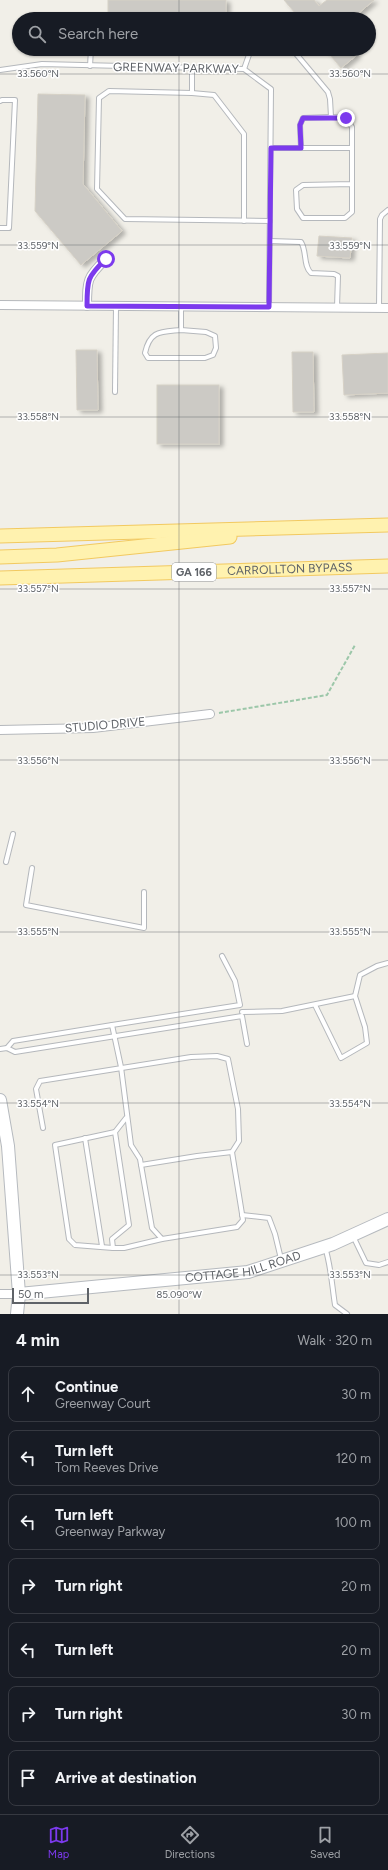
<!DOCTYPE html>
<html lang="en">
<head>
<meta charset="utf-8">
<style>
	:root { --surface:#171b24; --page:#242831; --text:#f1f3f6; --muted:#9ea1a6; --line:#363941; --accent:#7c3aed }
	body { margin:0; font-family:Figtree,sans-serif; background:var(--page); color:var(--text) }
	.scale { position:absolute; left:12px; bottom:10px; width:77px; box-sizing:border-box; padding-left:4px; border:2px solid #5f6368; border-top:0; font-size:11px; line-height:14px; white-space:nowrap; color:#5f6368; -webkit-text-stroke:3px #fff; paint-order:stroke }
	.stop { position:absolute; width:12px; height:12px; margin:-9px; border:3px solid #7c3aed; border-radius:50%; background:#fff }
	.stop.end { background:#7c3aed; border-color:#fff; box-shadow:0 1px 4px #0008 }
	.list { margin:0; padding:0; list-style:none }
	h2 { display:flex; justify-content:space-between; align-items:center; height:52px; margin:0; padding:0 16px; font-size:17px }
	h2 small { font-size:13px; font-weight:400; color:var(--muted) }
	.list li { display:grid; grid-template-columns:26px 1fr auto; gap:12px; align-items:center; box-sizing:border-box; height:56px; margin:0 8px 8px; padding:0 8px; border:1px solid var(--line); border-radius:8px }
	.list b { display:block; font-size:15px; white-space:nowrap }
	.list p { margin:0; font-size:13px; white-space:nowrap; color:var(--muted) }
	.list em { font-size:13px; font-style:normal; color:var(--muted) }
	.icon { flex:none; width:22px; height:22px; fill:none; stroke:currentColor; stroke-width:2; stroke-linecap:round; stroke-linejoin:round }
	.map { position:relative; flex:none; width:388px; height:1314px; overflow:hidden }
	.search { position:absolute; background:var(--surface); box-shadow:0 1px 3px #0004; left:12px; right:12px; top:12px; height:44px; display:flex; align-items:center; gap:10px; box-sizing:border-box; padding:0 14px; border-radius:22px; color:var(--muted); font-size:15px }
	.sheet { height:500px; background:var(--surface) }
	nav { display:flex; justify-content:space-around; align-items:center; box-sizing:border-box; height:56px; border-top:1px solid var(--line); background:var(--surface); font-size:11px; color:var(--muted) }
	nav a { display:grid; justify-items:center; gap:2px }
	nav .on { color:var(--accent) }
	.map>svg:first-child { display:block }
	.building { fill:#cccac5; stroke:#d6d1c6; filter:url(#shadow) }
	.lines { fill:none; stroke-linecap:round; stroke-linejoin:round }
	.lane-casing { stroke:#b5b8bc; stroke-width:6 }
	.street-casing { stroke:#b5b8bc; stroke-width:10 }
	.secondary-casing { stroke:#b6babf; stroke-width:14 }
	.primary-casing { stroke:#f2c960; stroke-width:15 }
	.path { stroke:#9cc7a9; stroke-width:2; stroke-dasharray:4 2; stroke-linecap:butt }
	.lane { stroke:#fff; stroke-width:4 }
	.street { stroke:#fff; stroke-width:8 }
	.secondary { stroke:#fff; stroke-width:12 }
	.primary { stroke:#fff2af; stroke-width:13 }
	.route { stroke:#7c3aed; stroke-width:5 }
	.ticks { fill:none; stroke:#5f6368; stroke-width:1; stroke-opacity:0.45 }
	.labels { text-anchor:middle; stroke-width:3; stroke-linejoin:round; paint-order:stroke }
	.shield { fill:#fff; stroke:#8f9295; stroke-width:1 }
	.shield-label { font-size:11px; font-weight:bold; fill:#5f6368 }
	.street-label { font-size:12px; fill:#5f6368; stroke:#fff }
	.ticks-label { font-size:10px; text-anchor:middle; fill:#5f6368; stroke:#fff; stroke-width:3; stroke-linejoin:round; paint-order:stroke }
</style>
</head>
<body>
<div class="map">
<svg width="388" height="1314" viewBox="0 0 388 1314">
	<defs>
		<filter id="shadow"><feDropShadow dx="4" dy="2.5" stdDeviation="2" flood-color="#0004"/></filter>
	</defs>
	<rect width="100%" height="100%" fill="#f1efe8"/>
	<g class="building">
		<polygon points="108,0 226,0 226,19 108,17"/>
		<polygon points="284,0 314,0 319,6 327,0 374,0 352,19 300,19"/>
		<polygon points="325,49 352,49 357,55 341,68"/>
		<polygon points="38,94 85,95 83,184 122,231 81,265 35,211"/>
		<polygon points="319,236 352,238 350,258 317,256"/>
		<polygon points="76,350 97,350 98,410 77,410"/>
		<polygon points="292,352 313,352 314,412 293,412"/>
		<polygon points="388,353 388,393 344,395 342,355"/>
		<rect x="157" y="385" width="62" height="59"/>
	</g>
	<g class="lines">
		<g class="lane-casing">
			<g id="lane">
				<polyline points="292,49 328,92 330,99 331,117 346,118 352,127 352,212 345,218 303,218 297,209 296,190 303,185 352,184"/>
				<polyline points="90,66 91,49"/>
				<polyline points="192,68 192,93 109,91 99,98 97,189 125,219 270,221"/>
				<polyline points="244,69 251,49"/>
				<polyline points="0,70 42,64 244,69 271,89 269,307"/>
				<polyline points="192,93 214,95 244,134 244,221"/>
				<polyline points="0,101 2,100 15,100 9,228 0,228"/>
				<polyline points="271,148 352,148"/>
				<polyline points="301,148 300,125 303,118 331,117"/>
				<path d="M270,241L301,242C307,251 303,266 311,273L334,274L338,276L337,307"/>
				<polyline points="379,307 380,219 382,215 388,210"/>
				<path d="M181,330L206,332L215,336L216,348L213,355L205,358H148L145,353C150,330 161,332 181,330Z"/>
				<polyline points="181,330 181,307"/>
				<polyline points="115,392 116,306"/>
				<polyline points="6,862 13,834"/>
				<polyline points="32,868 26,905 144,928 144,892"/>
				<polyline points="315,1005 341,1058 367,1043 365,1027 355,996 360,975 377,966 388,963"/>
				<polyline points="242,1012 282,1011 355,996"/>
				<polyline points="112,1025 240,1005 235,981 222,956"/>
				<polyline points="7,1048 13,1041 112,1025 121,1067 131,1145 140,1159 152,1228 162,1239 237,1227 243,1220 232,1152"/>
				<polyline points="0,1049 7,1048 15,1052 242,1016 247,1044"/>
				<polyline points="126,1118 115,1132 129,1225 112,1239 113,1248 124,1248 162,1239"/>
				<polyline points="43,1128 36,1089 40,1081 191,1057 217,1056 228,1059 238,1109 239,1141 232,1152 197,1156 141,1165"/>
				<polyline points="85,1138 102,1246"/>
				<polyline points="242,1215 269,1218 275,1234 281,1259"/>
				<polyline points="353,1236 366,1263 379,1265 388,1262"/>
				<path d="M325,1247C331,1266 332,1286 335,1305L347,1314"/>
				<polyline points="113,1248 75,1245 69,1239 55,1145 115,1132"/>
			</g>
		</g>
		<g class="street-casing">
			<g id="street">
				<polyline points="0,305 388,308"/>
				<path d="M87,306C87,280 87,277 106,259"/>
				<polyline points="0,730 93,728 210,714"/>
				<polyline points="0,1294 19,1294"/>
			</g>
		</g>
		<g class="secondary-casing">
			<g id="secondary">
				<polyline points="0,1100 8,1146 19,1294 17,1314"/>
				<path id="s1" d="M19,1294L248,1272L333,1244L388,1219"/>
			</g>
		</g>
		<g class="primary-casing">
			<g id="primary">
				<polyline points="0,536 388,525"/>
				<polyline points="0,557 57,555 230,537"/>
				<path id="s2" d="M0,578L388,566"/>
			</g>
		</g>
		<polyline class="path" points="219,713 327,695 355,645"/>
		<use href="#lane" class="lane"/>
		<use href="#street" class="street"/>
		<use href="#secondary" class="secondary"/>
		<use href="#primary" class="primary"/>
	</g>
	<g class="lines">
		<path class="route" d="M106,259C87,277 87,280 87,306L269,307L271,148H301L300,125L303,118H346"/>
	</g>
	<path class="ticks" d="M179,0V19M179,49V1314M0,74H388M0,245H388M0,417H388M0,589H388M0,760H388M0,932H388M0,1103H388M0,1275H388"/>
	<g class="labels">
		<rect class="shield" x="172" y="563" width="44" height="18" rx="3"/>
		<g class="shield-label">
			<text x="194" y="576">GA 166</text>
		</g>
		<g class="street-label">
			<text transform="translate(176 68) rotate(1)" y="4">GREENWAY PARKWAY</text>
			<text dy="4" stroke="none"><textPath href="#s2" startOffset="290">CARROLLTON BYPASS</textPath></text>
			<text transform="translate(105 725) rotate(-5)" y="4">STUDIO DRIVE</text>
			<text dy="4" stroke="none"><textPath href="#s1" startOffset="226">COTTAGE HILL ROAD</textPath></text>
		</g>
	</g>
	<g class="ticks-label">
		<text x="38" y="77">33.560°N</text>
		<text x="350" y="77">33.560°N</text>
		<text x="38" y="249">33.559°N</text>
		<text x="350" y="249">33.559°N</text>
		<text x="38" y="420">33.558°N</text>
		<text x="350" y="420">33.558°N</text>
		<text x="38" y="592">33.557°N</text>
		<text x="350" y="592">33.557°N</text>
		<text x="38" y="764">33.556°N</text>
		<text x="350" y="764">33.556°N</text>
		<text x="38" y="935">33.555°N</text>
		<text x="350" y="935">33.555°N</text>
		<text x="38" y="1107">33.554°N</text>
		<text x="350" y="1107">33.554°N</text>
		<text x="38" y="1278">33.553°N</text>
		<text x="350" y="1278">33.553°N</text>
		<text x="179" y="1298">85.090°W</text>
	</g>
</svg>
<div class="scale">50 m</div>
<div class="stop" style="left:106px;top:259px"></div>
<div class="stop end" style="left:346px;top:118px"></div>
<div class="search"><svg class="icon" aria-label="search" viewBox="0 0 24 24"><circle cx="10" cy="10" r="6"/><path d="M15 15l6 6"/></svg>Search here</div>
</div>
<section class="sheet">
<h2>4 min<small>Walk · 320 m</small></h2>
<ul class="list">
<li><svg class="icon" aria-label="ahead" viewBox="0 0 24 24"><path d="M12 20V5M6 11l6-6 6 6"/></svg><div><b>Continue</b><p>Greenway Court</p></div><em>30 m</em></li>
<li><svg class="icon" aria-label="left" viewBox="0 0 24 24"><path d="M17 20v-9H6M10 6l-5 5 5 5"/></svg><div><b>Turn left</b><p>Tom Reeves Drive</p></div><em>120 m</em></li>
<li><svg class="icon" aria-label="left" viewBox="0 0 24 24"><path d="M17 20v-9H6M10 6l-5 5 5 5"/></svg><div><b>Turn left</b><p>Greenway Parkway</p></div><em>100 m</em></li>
<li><svg class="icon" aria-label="right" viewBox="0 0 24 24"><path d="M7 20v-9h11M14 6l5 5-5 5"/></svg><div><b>Turn right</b></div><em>20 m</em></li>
<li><svg class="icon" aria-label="left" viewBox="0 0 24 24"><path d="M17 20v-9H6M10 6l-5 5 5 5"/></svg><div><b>Turn left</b></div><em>20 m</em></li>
<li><svg class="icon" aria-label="right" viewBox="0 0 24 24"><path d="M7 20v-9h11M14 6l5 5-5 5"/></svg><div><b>Turn right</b></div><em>30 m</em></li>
<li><svg class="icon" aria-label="arrive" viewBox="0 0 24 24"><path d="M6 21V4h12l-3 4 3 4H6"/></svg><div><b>Arrive at destination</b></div></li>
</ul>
</section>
<nav>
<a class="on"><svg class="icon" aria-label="map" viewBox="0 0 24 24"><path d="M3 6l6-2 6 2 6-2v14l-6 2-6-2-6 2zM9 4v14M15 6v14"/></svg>Map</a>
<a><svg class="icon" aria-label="directions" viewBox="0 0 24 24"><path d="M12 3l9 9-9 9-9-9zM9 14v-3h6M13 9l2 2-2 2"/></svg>Directions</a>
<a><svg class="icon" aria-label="saved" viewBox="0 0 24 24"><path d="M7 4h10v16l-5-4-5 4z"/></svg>Saved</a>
</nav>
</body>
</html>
